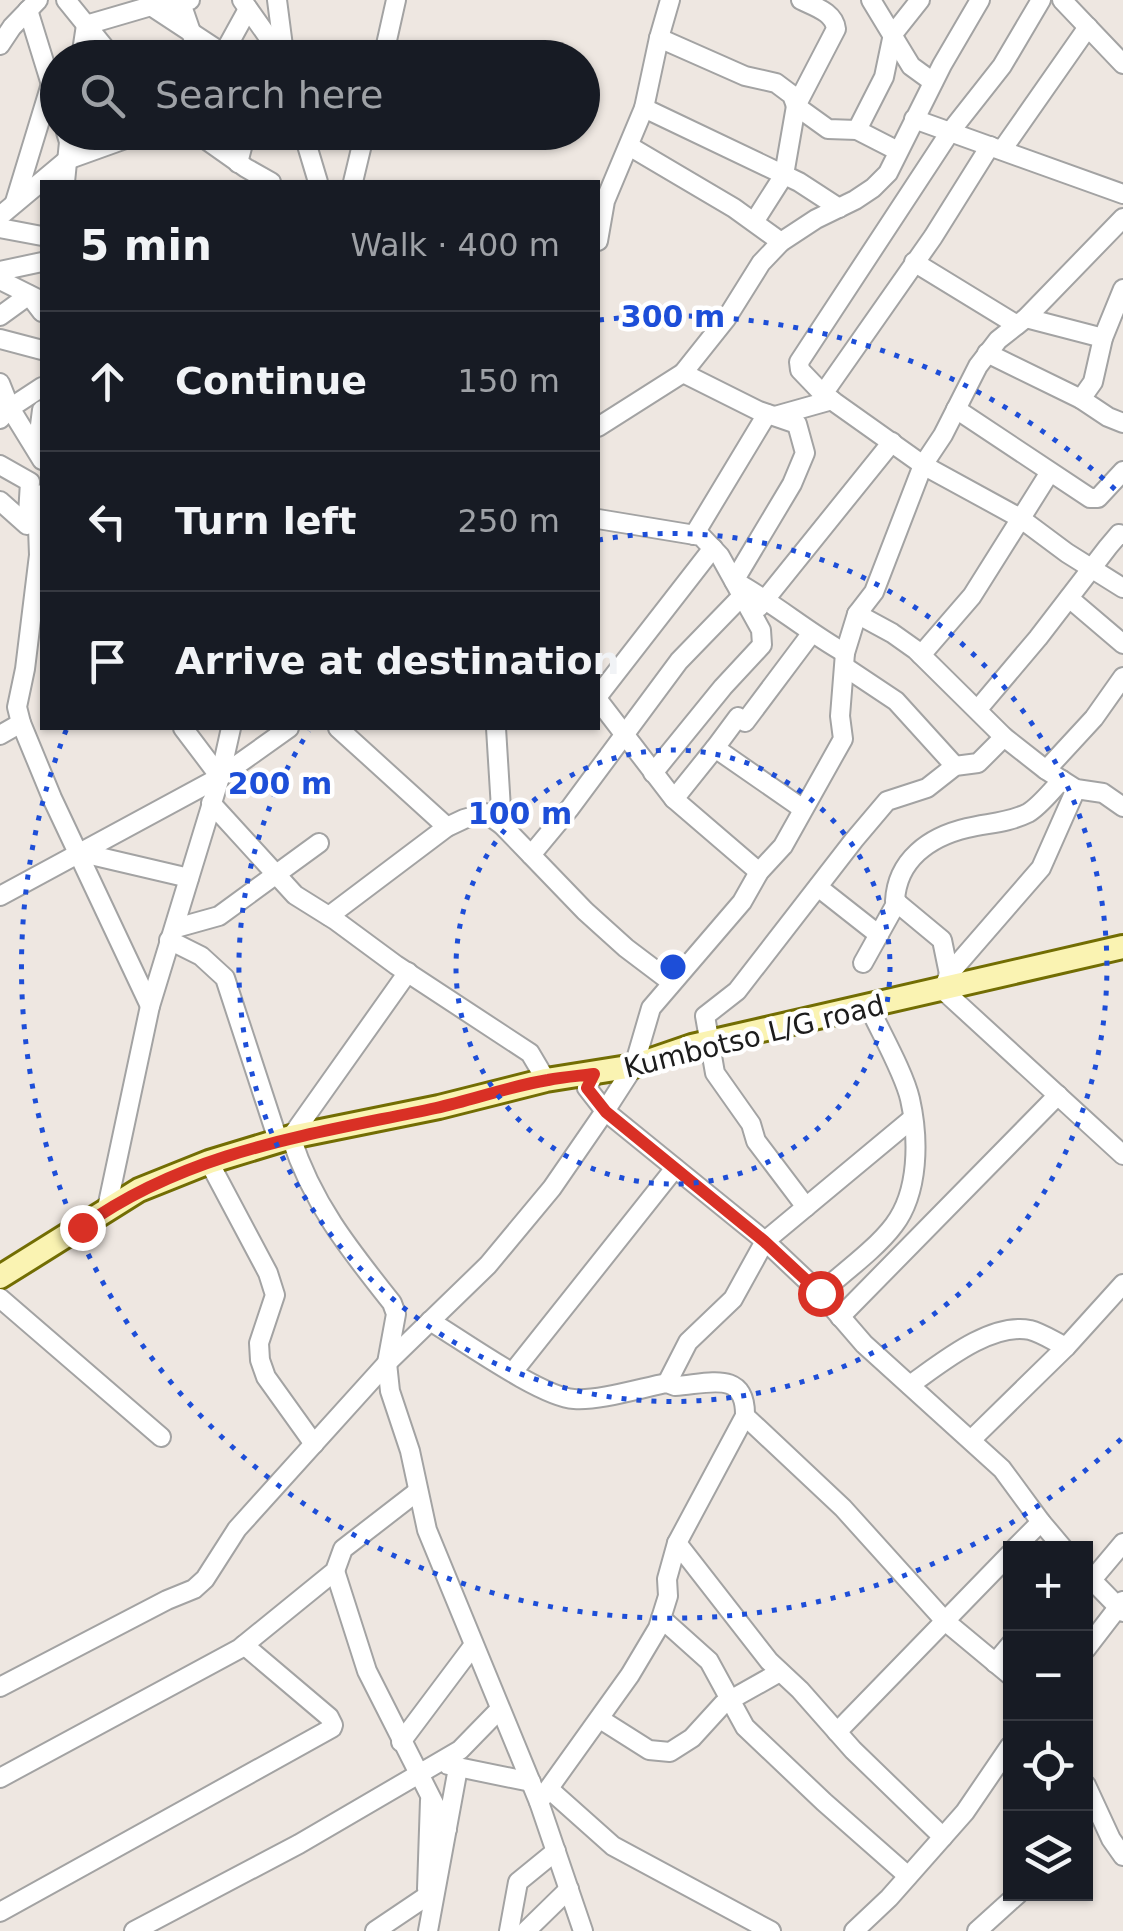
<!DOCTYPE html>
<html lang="en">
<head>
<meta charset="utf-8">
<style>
	:root { --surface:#171b24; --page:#20242c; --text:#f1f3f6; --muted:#9ea1a6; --line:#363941 }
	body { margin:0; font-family:"DejaVu Sans",sans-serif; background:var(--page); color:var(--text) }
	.controls { position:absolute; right:30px; bottom:30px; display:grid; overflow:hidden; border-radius:0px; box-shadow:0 2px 8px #0004 }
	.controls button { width:90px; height:90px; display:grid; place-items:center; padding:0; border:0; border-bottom:2px solid var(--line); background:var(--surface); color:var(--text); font:50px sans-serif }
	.stop { position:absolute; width:30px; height:30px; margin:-22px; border:8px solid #d93025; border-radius:50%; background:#fff }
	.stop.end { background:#d93025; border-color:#fff; box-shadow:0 2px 10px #0008 }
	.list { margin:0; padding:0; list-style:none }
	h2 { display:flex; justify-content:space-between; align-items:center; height:130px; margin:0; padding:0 40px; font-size:42px }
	h2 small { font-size:32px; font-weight:400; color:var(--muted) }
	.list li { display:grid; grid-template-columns:65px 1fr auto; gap:30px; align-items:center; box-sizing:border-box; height:140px; padding:0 40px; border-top:2px solid var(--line) }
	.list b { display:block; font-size:38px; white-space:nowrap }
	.list em { font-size:32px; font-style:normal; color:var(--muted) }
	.icon { flex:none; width:55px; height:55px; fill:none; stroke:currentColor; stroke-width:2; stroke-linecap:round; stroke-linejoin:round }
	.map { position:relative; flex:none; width:1123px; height:1931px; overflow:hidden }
	.search { position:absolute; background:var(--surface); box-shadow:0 2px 8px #0004; left:40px; top:40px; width:560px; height:110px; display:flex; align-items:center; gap:25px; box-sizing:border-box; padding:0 35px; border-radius:55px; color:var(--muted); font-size:38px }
	.panel { position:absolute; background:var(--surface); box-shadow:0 2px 8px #0004; left:40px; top:180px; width:560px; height:550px; border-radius:0px }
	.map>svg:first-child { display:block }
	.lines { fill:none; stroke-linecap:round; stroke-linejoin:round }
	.street-casing { stroke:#a3a3a3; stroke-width:22 }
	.secondary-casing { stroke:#726d03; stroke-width:28 }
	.street { stroke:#fff; stroke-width:18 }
	.secondary { stroke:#faf3b2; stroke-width:22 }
	.route { stroke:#d93025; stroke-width:12 }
	.ring { fill:none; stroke:#1d4ed8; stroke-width:5; stroke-dasharray:5 10 }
	.labels { text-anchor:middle; stroke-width:9; stroke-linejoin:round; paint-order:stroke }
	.street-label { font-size:28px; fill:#1c1c1c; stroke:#fff }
	.centre { fill:#1d4ed8; stroke:#fff; stroke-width:5 }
	.ring-label { font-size:30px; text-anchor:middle; font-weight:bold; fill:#1d4ed8; stroke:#fff; stroke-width:9; stroke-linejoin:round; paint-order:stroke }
</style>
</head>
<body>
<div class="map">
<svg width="1123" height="1931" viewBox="0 0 1123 1931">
	<rect width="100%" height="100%" fill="#eee7e1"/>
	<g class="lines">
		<g class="street-casing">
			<g id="street">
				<polyline points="66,0 113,58"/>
				<polyline points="180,0 200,58"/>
				<polyline points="242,0 283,58"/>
				<polyline points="277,0 284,54"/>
				<polyline points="871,0 911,66 933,82"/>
				<polyline points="1041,0 1002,66 950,132 799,362 800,370 823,394 923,465 1020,518 1067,553 1123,588"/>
				<polyline points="1062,0 1123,64"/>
				<polyline points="151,6 230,58"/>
				<polyline points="28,10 54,94"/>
				<polyline points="659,38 745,76 776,83 792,95 796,106 828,129 857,130 898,151"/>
				<polyline points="0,45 12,27 38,0"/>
				<polyline points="81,58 86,25 151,6 190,0"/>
				<polyline points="221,58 248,9"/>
				<polyline points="383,58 396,0"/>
				<polyline points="644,108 799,182 839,208"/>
				<polyline points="914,119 1123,194"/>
				<polyline points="857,130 884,77 893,34 920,0"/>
				<polyline points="195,132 246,168 271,182"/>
				<polyline points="227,132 238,163 246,132"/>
				<polyline points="303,132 318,182"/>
				<polyline points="629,146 734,208 781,242"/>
				<polyline points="1002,150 1088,27"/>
				<polyline points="65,182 69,142 66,132"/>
				<polyline points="353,182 365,132"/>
				<polyline points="15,202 51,84"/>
				<polyline points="0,216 67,160 145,132"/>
				<path d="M754,222L784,175L796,106L836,29C834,12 815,7 801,0"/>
				<polyline points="0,228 42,236"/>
				<polyline points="598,241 605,201 644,108 659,38 670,0"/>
				<polyline points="914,262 1017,325"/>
				<polyline points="0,271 42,262"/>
				<polyline points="0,280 38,299"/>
				<polyline points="1123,289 1103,338 1093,382 1081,399 1108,417 1123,423"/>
				<polyline points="0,316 29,295 42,312"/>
				<polyline points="1026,318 1103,338"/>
				<polyline points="0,339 42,350"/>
				<polyline points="987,353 1081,399"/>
				<path d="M683,373L759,411L797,424L805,453L792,484L734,581C773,602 806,631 845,653"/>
				<polyline points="0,383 10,408 42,460"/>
				<polyline points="823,394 933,237 990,146"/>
				<polyline points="956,409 1090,498 1098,498 1123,471"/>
				<polyline points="775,416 832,400"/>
				<polyline points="0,419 10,408 42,387"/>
				<polyline points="598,427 683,373 726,319 761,263 781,242 816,219 855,200 873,188 888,173 942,65 980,0"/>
				<polyline points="37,449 42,410"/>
				<polyline points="0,465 30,482 28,515"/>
				<polyline points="42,494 37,500 39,555 25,669 17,707 21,723 52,798 150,1006"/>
				<polyline points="0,501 27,525"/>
				<polyline points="598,519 701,536 720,556 761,630 762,645 723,687 653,773"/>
				<polyline points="694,535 767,414"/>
				<polyline points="1069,598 1123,644"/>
				<polyline points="759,607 892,442"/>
				<polyline points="857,614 892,633 916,650 1004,737 1046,770 1076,789 1103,793 1123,807"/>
				<polyline points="921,655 972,596 1050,472"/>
				<polyline points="845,667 896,701 955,766"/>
				<polyline points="598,696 713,548"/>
				<polyline points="598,700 674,799 759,872"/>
				<polyline points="978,709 1038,638 1108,547 1119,534 1123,535"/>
				<polyline points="183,728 220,777"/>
				<polyline points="338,728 447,827"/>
				<polyline points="496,728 502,825"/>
				<polyline points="0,735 21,723"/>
				<polyline points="715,748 738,717 745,722 811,634"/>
				<polyline points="1046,770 1094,718 1123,677"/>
				<polyline points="1076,789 1041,868 949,974 943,990 1123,1155"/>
				<polyline points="674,799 715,748 803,809"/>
				<polyline points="211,803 295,895 335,920 396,965 530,1053 546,1080"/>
				<polyline points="78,852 189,878"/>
				<polyline points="531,855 585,911 626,948 671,982"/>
				<polyline points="818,887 879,935"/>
				<polyline points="0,896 220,777 289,728"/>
				<polyline points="329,916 447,827 464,819 485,813 502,825 531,855 570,808 679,661 742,596"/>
				<polyline points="176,928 219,916 319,843"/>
				<polyline points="169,940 201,956 225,978 278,1140"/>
				<polyline points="863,963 897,902"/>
				<path d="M408,972L291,1137C312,1203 349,1249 392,1303L396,1314L387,1363L390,1391L410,1451L427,1530L539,1802L583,1931"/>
				<path d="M949,974L942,940L895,901C897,860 929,837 967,828C987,823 1008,823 1028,813C1040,806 1052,790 1062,780"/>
				<polyline points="209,1162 268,1273 275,1295 259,1343 260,1360 266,1377 314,1444"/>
				<polyline points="806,1207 756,1141 751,1124 715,1073 705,1016 737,991 854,840 887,801 927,788 955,766 978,763 1004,737"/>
				<polyline points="107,1208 150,1006 220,777 231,728"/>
				<path d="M820,1293C843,1273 877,1248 894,1225C919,1192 919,1139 910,1099C904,1073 881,1033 869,1007"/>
				<polyline points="0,1298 161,1437"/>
				<polyline points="840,1317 1058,1095"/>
				<path d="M430,1321C462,1340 541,1397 574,1399C599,1401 641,1388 667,1383L675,1386C708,1384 746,1369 745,1416L677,1543L667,1579L668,1596L658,1628L630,1675L539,1802"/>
				<polyline points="513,1372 675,1168"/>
				<polyline points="667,1383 688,1342 733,1299 765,1241 913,1118"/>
				<path d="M910,1385C940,1364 990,1322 1030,1330C1042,1333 1055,1342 1066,1347"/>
				<polyline points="745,1416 843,1508 945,1621 1010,1675"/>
				<polyline points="971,1440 1066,1347 1123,1284"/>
				<polyline points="677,1543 769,1661 800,1690 853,1750 943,1837"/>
				<polyline points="1015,1548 1041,1522"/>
				<polyline points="1063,1548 1041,1522 1002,1469 864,1344 820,1293 765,1241 605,1111 634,1066 651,1008 742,902 759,872 783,846 843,739 840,716 845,653 857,614 874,592 923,465 943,435 978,366 998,340 1026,318 1123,218"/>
				<polyline points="335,1571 367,1671 447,1829"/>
				<polyline points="1086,1574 1123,1612"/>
				<polyline points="1091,1581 1123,1543"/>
				<polyline points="661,1618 709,1661 745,1727 824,1802 908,1876"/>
				<polyline points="1086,1649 1123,1601"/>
				<polyline points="995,1663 1010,1645"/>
				<polyline points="0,1687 167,1600 194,1589 205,1579 237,1529 387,1363 488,1265 552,1188 605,1111 587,1088 594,1074"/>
				<polyline points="600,1719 649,1750 670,1752 692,1738 723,1704 780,1672"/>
				<polyline points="837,1732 1010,1554"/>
				<polyline points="401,1742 473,1646"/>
				<polyline points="448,1765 531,1782"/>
				<polyline points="0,1778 239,1649 335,1571 343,1549 418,1491"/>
				<polyline points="1086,1785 1111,1839 1123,1856"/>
				<polyline points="549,1789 613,1846 771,1931"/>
				<polyline points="427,1889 430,1800"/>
				<polyline points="0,1912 332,1728 333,1725 329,1717 244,1645"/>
				<polyline points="134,1931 299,1844 460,1750 499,1710"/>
				<polyline points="375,1931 427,1896"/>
				<polyline points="428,1931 458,1768"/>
				<polyline points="509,1931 518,1882 556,1851"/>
				<polyline points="526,1931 569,1889"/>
				<polyline points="854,1931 889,1898 965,1812 1010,1746"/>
				<polyline points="977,1931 1018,1894"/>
			</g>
		</g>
		<g class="secondary-casing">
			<polyline id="secondary" points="0,1277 139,1190 209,1162 291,1137 439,1107 546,1080 634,1066 692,1046 1123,947"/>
		</g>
		<use href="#street" class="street"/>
		<use href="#secondary" class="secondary"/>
	</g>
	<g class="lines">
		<path class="route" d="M82,1227C189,1150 310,1135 436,1108C473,1100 510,1086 548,1080C563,1077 578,1076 594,1074L587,1088L606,1112L764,1241L820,1293"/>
	</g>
	<g class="ring">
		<circle cx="673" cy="967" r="217"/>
		<path d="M598 540A434 434 0 1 1 309 731"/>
		<path d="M1121 1439A651 651 0 0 1 67 728M599 320A651 651 0 0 1 1121 495"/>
	</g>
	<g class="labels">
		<g class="street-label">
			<text transform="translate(754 1036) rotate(-14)" y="10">Kumbotso L/G road</text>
		</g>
	</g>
	<circle cx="673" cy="967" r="15" class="centre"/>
	<g class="ring-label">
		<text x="673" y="327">300 m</text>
		<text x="280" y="794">200 m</text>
		<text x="520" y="824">100 m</text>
	</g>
</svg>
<div class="controls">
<button>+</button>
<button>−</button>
<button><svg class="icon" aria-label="locate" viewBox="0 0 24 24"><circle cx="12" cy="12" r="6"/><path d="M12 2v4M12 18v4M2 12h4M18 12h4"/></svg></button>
<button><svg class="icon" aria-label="layers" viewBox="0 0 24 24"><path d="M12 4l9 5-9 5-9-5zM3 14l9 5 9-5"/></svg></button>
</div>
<div class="stop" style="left:820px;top:1293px"></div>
<div class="stop end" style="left:82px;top:1227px"></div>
<div class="search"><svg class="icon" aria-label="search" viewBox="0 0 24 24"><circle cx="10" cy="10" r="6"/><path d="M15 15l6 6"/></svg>Search here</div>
<section class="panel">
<h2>5 min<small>Walk · 400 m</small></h2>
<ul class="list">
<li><svg class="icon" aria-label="ahead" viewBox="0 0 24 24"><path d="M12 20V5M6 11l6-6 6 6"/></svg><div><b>Continue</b></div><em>150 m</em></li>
<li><svg class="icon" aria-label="left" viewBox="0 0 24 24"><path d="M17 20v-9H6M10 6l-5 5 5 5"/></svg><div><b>Turn left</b></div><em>250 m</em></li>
<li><svg class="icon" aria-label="arrive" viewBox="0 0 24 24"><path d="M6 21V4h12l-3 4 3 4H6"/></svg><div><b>Arrive at destination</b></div></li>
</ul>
</section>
</div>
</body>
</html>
